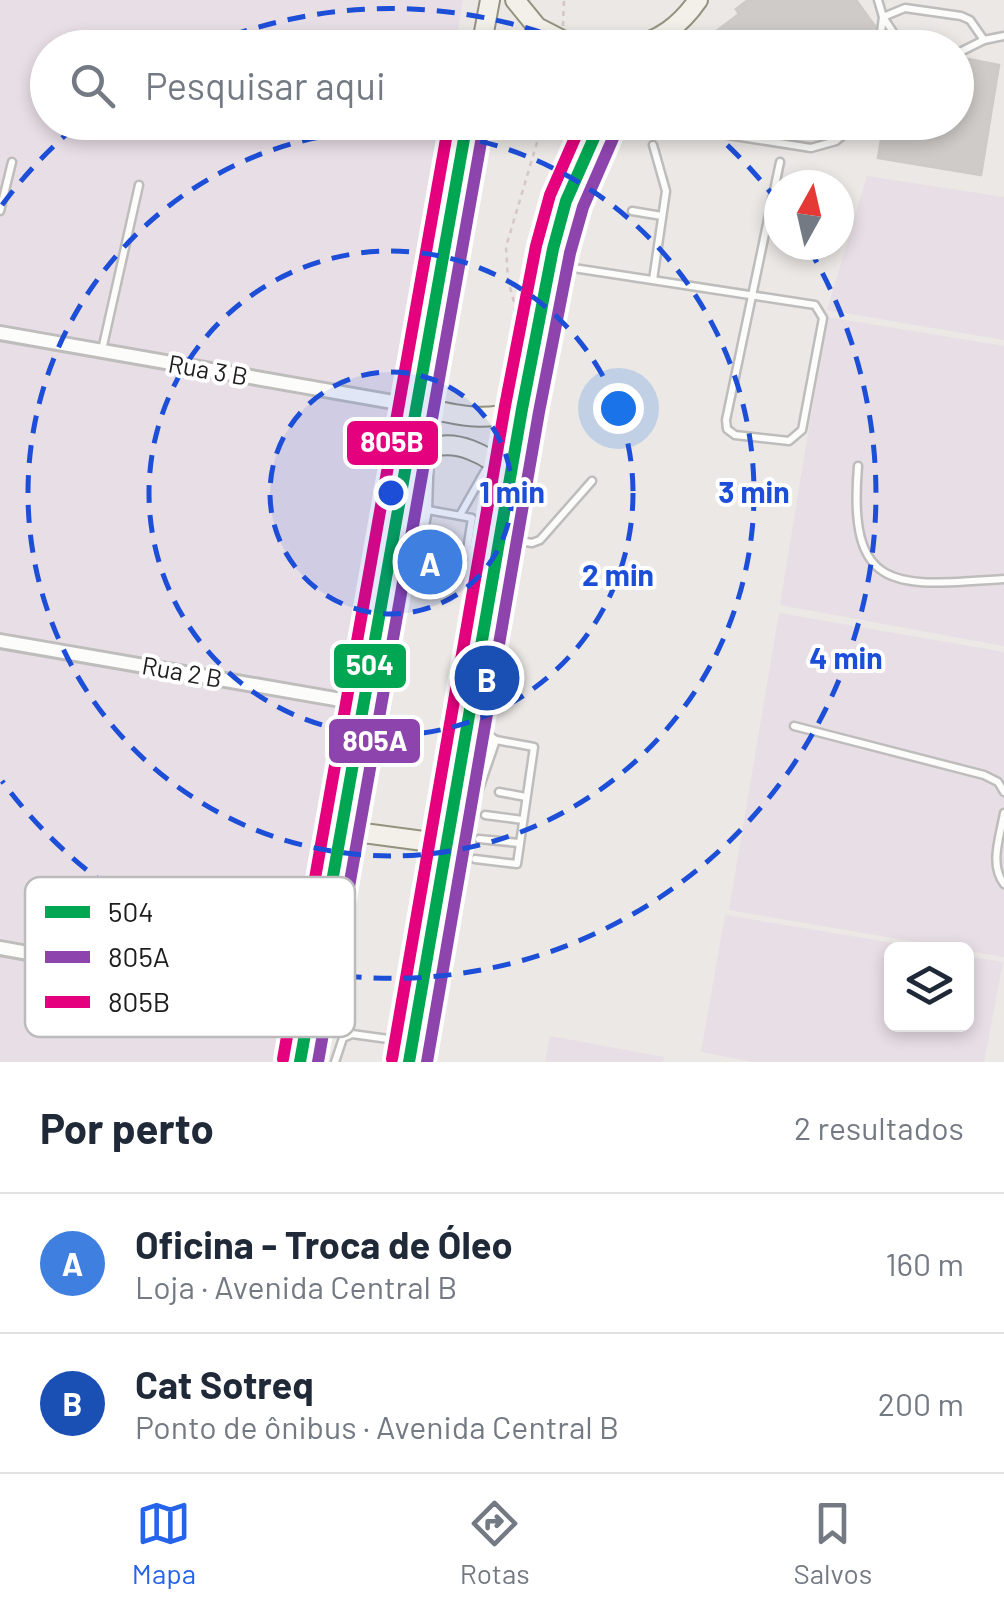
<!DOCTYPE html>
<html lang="pt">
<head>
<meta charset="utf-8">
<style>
	:root { --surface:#fff; --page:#f2f2f3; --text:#1f2937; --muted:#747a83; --line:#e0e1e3; --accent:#2563eb }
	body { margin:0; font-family:Barlow,sans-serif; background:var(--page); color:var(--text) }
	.controls { position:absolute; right:30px; bottom:30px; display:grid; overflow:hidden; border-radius:15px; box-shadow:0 5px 15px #0003 }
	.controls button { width:90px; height:90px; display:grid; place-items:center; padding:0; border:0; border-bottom:2px solid var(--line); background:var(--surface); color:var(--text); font:50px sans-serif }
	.compass { position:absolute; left:764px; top:170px; width:90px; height:90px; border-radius:50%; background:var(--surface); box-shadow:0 5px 15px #0003; rotate:8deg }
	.you { position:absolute; left:618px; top:408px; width:35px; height:35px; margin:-25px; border:8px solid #fff; border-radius:50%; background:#1a73e8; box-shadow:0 0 0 15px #1a73e833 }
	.badge { display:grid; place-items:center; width:65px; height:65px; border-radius:50%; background:var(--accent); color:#fff; font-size:32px; font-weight:700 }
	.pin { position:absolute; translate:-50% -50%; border:5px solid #fff; box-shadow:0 2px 10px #0006 }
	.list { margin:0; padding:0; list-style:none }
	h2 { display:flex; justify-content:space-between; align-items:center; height:130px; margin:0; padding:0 40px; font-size:42px }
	h2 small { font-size:32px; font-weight:400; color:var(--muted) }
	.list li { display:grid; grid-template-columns:65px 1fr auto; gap:30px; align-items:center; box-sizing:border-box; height:140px; padding:0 40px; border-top:2px solid var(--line) }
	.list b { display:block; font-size:38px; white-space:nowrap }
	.list p { margin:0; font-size:32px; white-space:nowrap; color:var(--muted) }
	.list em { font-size:32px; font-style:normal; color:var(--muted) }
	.icon { flex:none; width:55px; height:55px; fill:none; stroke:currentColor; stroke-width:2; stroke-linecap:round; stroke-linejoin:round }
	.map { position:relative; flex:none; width:1004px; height:1062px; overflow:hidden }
	.search { position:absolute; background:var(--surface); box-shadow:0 5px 15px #0003; left:30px; right:30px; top:30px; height:110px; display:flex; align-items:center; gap:25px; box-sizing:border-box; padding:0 35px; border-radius:55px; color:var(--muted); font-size:38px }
	.sheet { height:410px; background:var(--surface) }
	nav { display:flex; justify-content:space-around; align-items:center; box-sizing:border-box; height:140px; border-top:2px solid var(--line); background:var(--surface); font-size:28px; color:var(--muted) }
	nav a { display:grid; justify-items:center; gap:5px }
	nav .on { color:var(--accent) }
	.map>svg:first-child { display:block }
	.industrial { fill:#e8dee6 }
	.building { fill:#cecbc8; stroke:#cecac7; stroke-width:2.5 }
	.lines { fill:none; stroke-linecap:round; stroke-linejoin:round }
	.lane-casing { stroke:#bebdbc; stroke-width:11 }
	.street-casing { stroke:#bebdbc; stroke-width:18 }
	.secondary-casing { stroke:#94927f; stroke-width:22 }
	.path { stroke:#d5c7c7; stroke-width:2.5; stroke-dasharray:5 5; stroke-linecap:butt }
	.lane { stroke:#fcfcfb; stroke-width:6 }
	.street { stroke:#fcfcfb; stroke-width:12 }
	.secondary { stroke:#f3f0ea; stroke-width:18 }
	.bus-1-casing { stroke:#fff; stroke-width:20 }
	.bus-2-casing { stroke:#fff; stroke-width:20 }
	.bus-3-casing { stroke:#fff; stroke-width:20 }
	.bus-1 { stroke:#00a651; stroke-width:12 }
	.bus-2 { stroke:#8e44ad; stroke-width:12 }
	.bus-3 { stroke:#e5007d; stroke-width:12 }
	.ring { fill:none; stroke:#1d4ed8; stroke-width:5; stroke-dasharray:18 12 }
	.labels { text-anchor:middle; stroke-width:8; stroke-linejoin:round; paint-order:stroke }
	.street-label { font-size:25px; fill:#1d1d1d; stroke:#fff }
	.key { fill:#fff; stroke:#bbb; stroke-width:2.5 }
	.key-label { font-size:28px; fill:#1d1d1d }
	.centre { fill:#1d4ed8; stroke:#fff; stroke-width:5 }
	.ring-label { font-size:30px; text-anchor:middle; font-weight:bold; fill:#1d4ed8; stroke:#fff; stroke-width:8; stroke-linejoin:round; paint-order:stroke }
	.line-badge { stroke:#fff; stroke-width:4 }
	.badge-label { font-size:28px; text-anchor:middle; font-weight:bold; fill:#fff }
</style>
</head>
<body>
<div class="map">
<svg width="1004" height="1062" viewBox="0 0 1004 1062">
	<rect width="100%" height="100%" fill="#ebe8e5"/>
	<g class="industrial">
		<polygon points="0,0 463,0 455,47 48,48 48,122 442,123 278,1062 0,1062"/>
		<polygon points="867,176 1004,197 1004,340 827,310"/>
		<polygon points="827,317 1004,346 1004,646 780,605"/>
		<polygon points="779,613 1004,652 1004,957 729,910"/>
		<polygon points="725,915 929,949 892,949 892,1024 966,1024 967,956 1003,962 984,1062 753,1062 701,1052"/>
		<polygon points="550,1036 664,1057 663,1062 545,1062"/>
	</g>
	<g class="building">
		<polygon points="748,0 856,0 875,26 872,48 694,48 739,14 736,9"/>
		<polygon points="963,58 999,65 981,175 878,158 884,122 956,122 956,61"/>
		<polygon points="731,122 830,122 810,138 804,131 799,135 760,130 755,125 747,131 736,129"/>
		<polygon points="424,549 462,556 461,580 418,573 421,554"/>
	</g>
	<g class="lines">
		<g class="lane-casing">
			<g id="lane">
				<polyline points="878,0 883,17 879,48"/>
				<polyline points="920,48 897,38 883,17 905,8 961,16 970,20 984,40"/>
				<polyline points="956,54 984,40 1004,36"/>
				<polyline points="706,122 728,135 811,148 836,141 859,122"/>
				<polyline points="0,211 12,162"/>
				<polyline points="632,211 662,216"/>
				<path d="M554,265C641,278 728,292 815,305L823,318L802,430L789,441L735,435L727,429L726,420L780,162"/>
				<polyline points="653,280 666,191 653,145"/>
				<polyline points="102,350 139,185"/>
				<path d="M858,466C847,596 898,586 1004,579"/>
				<polyline points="407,480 428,510 472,518 467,550"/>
				<polyline points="460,515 489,464"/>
				<polyline points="501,538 532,543 540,540 592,481"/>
				<polyline points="422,542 428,510 430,450"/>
				<polyline points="392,574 422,542 467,550 485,589"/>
				<polyline points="794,726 984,775 998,782 1004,792"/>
				<polyline points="499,792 526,797"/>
				<path d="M1004,813C1000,837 989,864 1004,884"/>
				<polyline points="485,815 523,820"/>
				<polyline points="457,816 476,798 496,740 471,723"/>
				<polyline points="479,839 519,843"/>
				<polyline points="475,859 517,864 534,747 496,740"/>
				<polyline points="335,1062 343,1038 352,1034 410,1042"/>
			</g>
		</g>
		<g class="street-casing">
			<g id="street">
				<polyline points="0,333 416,406"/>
				<polyline points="0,641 364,704"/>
				<polyline points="0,948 311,1004"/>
			</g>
		</g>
		<g class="secondary-casing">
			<g id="secondary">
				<polyline points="515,0 537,27 578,48"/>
				<polyline points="481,48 490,0"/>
				<path d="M630,48C660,40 680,26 698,0"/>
				<path d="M416,406C453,414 486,424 522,409"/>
				<path d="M405,468C410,463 416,456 423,452C453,434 491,456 511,478"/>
				<polyline points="341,830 446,844"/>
				<polyline points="300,1062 467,122"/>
				<polyline points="409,1062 522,409 553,249 566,201 601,122"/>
			</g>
		</g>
		<g class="path">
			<polyline points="563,26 564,0"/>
			<polyline points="505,401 515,306 508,280 506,247 543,122"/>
			<polyline points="500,443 501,428"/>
		</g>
		<use href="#lane" class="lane"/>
		<use href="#street" class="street"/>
		<use href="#secondary" class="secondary"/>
		<g class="bus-1-casing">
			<g id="bus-1">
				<polyline points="300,1062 467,122"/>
				<polyline points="409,1062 522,409 553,249 566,201 601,122"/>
			</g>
		</g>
		<g class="bus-2-casing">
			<g id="bus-2">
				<polyline points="318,1062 484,125"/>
				<polyline points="427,1062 539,412 570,253 583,207 617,129"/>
			</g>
		</g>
		<g class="bus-3-casing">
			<g id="bus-3">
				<polyline points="283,1059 449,122"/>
				<polyline points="392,1059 505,406 536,246 550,195 582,122"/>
			</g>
		</g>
		<use href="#bus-1" class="bus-1"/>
		<use href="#bus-2" class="bus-2"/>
		<use href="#bus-3" class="bus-3"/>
	</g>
	<circle cx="391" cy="493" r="121" fill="#1d4ed8" fill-opacity=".12"/>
	<g class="ring">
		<circle cx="391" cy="493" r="121"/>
		<circle cx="391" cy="493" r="242"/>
		<circle cx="391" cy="493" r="363"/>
		<path d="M2 205A484 484 0 0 1 77 125M202 47A484 484 0 0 1 580 47M705 125A484 484 0 0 1 778 202M808 247A484 484 0 0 1 2 781"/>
	</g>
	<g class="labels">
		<g class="street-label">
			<text transform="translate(208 370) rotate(10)" y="9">Rua 3 B</text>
			<text transform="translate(182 672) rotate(10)" y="9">Rua 2 B</text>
		</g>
	</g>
	<rect x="25" y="877" width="330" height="160" rx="15" class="key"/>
	<rect x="45" y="906" width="45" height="12" fill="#00a651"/>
	<rect x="45" y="951" width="45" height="12" fill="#8e44ad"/>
	<rect x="45" y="996" width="45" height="12" fill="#e5007d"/>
	<g class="key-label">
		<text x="108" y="922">504</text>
		<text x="108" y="967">805A</text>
		<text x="108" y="1012">805B</text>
	</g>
	<circle cx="391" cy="493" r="15" class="centre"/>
	<g class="ring-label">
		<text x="512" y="503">1 min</text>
		<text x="754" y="503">3 min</text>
		<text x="618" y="586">2 min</text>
		<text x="846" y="669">4 min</text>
	</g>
	<g class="line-badge">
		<rect x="345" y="419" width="95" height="48" rx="10" fill="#e5007d"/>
		<rect x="332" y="642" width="76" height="48" rx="10" fill="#00a651"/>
		<rect x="327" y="717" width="95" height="48" rx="10" fill="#8e44ad"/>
	</g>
	<g class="badge-label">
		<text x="392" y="452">805B</text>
		<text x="370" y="675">504</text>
		<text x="375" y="751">805A</text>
	</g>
</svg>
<div class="controls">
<button><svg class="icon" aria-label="layers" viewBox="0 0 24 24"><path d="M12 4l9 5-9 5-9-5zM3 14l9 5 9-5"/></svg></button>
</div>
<svg class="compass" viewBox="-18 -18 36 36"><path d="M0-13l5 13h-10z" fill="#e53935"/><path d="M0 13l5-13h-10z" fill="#747a83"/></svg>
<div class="you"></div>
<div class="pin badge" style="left:430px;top:562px;background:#3f7fe0">A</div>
<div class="pin badge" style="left:487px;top:678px;background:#1a4fb4">B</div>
<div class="search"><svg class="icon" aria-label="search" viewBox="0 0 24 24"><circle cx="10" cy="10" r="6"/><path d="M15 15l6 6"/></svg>Pesquisar aqui</div>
</div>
<section class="sheet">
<h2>Por perto<small>2 resultados</small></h2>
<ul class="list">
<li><span class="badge" style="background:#3f7fe0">A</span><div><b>Oficina - Troca de Óleo</b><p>Loja · Avenida Central B</p></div><em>160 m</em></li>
<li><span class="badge" style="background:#1a4fb4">B</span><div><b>Cat Sotreq</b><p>Ponto de ônibus · Avenida Central B</p></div><em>200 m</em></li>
</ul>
</section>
<nav>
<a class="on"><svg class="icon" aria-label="map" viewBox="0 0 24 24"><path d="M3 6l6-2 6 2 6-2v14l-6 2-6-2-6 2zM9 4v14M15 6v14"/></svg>Mapa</a>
<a><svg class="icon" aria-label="directions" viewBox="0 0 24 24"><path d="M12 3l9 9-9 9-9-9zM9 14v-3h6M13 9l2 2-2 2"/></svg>Rotas</a>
<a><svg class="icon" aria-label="saved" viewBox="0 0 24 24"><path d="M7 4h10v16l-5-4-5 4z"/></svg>Salvos</a>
</nav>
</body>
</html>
